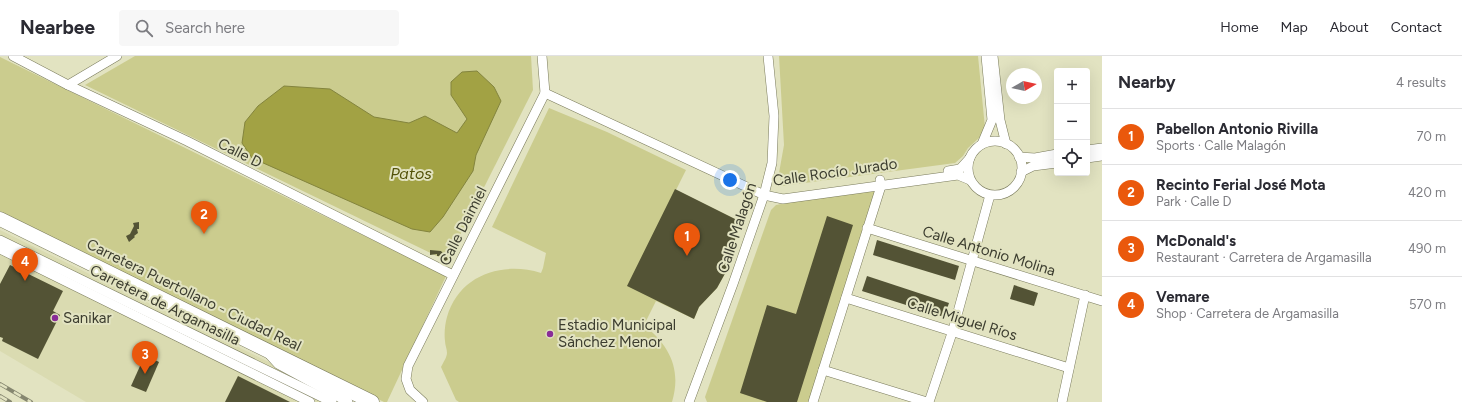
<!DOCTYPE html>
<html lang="en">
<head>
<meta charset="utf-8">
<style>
	:root { --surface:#fff; --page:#f7f7f7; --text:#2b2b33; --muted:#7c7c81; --line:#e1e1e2; --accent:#ea580c }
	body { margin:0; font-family:Figtree,sans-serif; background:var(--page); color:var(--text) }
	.controls { position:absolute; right:12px; top:12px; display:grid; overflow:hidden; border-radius:4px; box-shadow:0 4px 16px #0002 }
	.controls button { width:36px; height:36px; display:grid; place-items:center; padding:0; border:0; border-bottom:1px solid var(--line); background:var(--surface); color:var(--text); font:20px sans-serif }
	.compass { position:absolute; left:1006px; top:12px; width:36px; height:36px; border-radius:50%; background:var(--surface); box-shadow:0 4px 16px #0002; rotate:81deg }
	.you { position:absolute; left:730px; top:124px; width:14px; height:14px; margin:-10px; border:3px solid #fff; border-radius:50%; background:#1a73e8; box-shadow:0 0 0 6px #1a73e833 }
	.badge { display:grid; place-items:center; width:26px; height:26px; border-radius:50%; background:var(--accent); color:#fff; font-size:13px; font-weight:700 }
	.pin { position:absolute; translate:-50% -33px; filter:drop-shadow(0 1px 2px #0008) }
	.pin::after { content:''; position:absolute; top:21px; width:14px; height:12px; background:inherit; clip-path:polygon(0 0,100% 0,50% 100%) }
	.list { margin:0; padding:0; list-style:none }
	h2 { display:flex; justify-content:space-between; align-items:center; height:52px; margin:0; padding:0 16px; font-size:17px }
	h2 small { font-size:13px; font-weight:400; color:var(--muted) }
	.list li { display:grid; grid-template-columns:26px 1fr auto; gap:12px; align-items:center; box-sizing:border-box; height:56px; padding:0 16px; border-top:1px solid var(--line) }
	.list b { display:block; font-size:15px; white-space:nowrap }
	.list p { margin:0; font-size:13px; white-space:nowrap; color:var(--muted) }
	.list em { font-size:13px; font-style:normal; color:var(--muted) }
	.icon { flex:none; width:22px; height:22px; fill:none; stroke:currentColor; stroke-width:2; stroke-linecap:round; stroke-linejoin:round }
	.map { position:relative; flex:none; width:1102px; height:346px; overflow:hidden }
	header { display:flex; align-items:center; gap:24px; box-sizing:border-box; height:56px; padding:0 20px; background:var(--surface); border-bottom:1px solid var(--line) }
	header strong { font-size:19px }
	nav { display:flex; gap:22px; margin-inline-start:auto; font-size:14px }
	.search { width:280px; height:36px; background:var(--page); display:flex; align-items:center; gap:10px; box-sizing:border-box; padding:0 14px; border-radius:4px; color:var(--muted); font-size:15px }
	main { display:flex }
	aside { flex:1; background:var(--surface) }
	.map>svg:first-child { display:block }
	.built { fill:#dadbb1 }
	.green { fill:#cbcc8e }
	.water { fill:#a2a244; stroke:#83843e }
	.building { fill:#535335 }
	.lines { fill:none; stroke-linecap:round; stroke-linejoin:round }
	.minor-casing { stroke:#7a7b5c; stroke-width:10 }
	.trunk-casing { stroke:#7a7b5c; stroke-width:15 }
	.minor { stroke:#fff; stroke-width:9 }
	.trunk { stroke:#fff; stroke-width:14 }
	.rail-casing { stroke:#868770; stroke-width:4 }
	.rail { stroke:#e2e3c1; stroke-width:2.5; stroke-dasharray:8; stroke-linecap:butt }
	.poi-dot { fill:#892c97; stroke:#e2e3c1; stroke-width:1.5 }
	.labels { text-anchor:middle; stroke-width:4; stroke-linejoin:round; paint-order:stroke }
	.street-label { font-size:15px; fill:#3c3d2f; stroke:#e2e3c1 }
	.poi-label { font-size:15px; fill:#3c3d2f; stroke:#e2e3c1; text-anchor:start }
	.water-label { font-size:16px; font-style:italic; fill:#525108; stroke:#e2e3c1 }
</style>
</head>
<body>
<header>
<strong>Nearbee</strong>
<div class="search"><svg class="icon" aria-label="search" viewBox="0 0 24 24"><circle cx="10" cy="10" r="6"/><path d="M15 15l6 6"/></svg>Search here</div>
<nav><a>Home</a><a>Map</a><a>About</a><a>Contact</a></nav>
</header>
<main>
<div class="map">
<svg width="1102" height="346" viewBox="0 0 1102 346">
	<rect width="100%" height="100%" fill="#e2e3c1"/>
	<polygon class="built" points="0,174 350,346 86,346 0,295"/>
	<g class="green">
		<polygon points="135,0 531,0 533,34 447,205 85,29"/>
		<polygon points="779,0 978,0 985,72 979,82 968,92 963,100 955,107 782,130 779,117 784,89"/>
		<polygon points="0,1 446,220 387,346 384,346 0,155"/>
		<path d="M549,52L607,76L686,114L676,134L741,166L736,178L733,196L727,214L717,232L699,251L694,263L656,245L644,269C669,289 682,313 672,346H459L456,344L441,311C443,307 447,301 447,297C447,293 445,289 445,285C444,278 445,268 447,261C459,219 502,205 541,217L543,212L546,197L492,171Z"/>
		<polygon points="881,130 813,346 707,346 705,341 771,154 776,149"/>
	</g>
	<polygon class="water" points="477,15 494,31 501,45 476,99 473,115 443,161 430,176 412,173 252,102 242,87 245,66 258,50 284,30 330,33 374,61 409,67 425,60 457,77 467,63 451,39 451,26 462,16"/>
	<g class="building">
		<polygon points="675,133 741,166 736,178 733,196 727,214 717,232 699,251 694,263 627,230"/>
		<polygon points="827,160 853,169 797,346 767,346 740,337 767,249 796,258"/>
		<polygon points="139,166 139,173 137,173 138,177 134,180 135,181 129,186 126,180 130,178 134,170 133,167"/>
		<polygon points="877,184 959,210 955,224 873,199"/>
		<polygon points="430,194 441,195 448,203 444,206 440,200 437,200 437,198 430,199"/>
		<polygon points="10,209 63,235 53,255 60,259 38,303 2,285 3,282 0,281 0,228"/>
		<polygon points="867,220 949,247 944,261 862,235"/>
		<polygon points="1014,229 1038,237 1034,250 1010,243"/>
		<polygon points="145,299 159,306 146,336 131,330"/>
		<polygon points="238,320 290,346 225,346"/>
	</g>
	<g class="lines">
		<g class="minor-casing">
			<g id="minor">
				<polyline points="13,0 68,29 187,85 453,219"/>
				<polyline points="993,0 1000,64 1006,88"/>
				<polyline points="68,29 117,0"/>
				<polyline points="545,37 764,139 783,143 958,119 970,124"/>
				<circle cx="995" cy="112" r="27"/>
				<polyline points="982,88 992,64 986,0"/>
				<polyline points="1087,94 1102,92"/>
				<polyline points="1019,101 1035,102 1057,98"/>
				<polyline points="1087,102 1102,100"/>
				<polyline points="948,115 960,113 970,102"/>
				<polyline points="1021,116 1033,110 1057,107"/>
				<polyline points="867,172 1102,245"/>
				<polyline points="0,184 332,346"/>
				<polyline points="0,193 310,346"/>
				<polyline points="846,242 1069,312"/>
				<polyline points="268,297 278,308 348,346"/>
				<polyline points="823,314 927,346"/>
				<polyline points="423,346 410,334 406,323 408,310 545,37 542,0"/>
				<polyline points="689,346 733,228 764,139 772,107 774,60 768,0"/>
				<polyline points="813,346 881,130 880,124"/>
				<polyline points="929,346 953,274 990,139"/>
				<polyline points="1062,346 1085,239"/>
			</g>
		</g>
		<g class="trunk-casing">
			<polyline id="trunk" points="0,163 372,346"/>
		</g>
		<use href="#minor" class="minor"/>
		<use href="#trunk" class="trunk"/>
		<g class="rail-casing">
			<g id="rail">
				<polyline points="0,328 31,346"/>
				<polyline points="0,340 10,346"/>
			</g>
		</g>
		<use href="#rail" class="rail"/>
	</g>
	<g class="poi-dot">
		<circle cx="55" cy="262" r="4"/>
		<circle cx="550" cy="278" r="4"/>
	</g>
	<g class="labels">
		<g class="street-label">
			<text transform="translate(240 97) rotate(27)" y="5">Calle D</text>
			<text transform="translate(835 116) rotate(-8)" y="5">Calle Rocío Jurado</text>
			<text transform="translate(463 170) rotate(-63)" y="5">Calle Daimiel</text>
			<text transform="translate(737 172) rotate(-72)" y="5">Calle Malagón</text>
			<text transform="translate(989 195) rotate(17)" y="5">Calle Antonio Molina</text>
			<text transform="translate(194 239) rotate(26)" y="5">Carretera Puertollano - Ciudad Real</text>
			<text transform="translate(165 249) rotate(26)" y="5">Carretera de Argamasilla</text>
			<text transform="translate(962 263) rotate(17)" y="5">Calle Miguel Ríos</text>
		</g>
		<g class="poi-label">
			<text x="63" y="267">Sanikar</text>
			<text x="558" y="274">Estadio Municipal<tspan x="558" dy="17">Sánchez Menor</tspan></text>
		</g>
		<g class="water-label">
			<text x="411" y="123">Patos</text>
		</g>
	</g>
</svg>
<div class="controls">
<button>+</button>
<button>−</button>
<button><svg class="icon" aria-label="locate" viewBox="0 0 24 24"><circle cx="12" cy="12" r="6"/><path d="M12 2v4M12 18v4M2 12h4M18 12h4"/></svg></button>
</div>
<svg class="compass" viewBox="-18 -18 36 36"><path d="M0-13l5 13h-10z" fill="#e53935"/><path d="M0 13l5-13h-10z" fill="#7c7c81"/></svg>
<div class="you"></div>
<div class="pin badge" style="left:687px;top:200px">1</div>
<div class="pin badge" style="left:204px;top:178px">2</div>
<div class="pin badge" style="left:145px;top:318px">3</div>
<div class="pin badge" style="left:25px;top:225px">4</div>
</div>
<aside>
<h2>Nearby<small>4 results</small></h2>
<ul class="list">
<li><span class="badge">1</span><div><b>Pabellon Antonio Rivilla</b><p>Sports · Calle Malagón</p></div><em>70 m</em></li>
<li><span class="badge">2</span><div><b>Recinto Ferial José Mota</b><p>Park · Calle D</p></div><em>420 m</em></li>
<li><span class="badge">3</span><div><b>McDonald's</b><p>Restaurant · Carretera de Argamasilla</p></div><em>490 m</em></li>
<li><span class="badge">4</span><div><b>Vemare</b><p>Shop · Carretera de Argamasilla</p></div><em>570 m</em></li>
</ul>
</aside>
</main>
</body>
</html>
